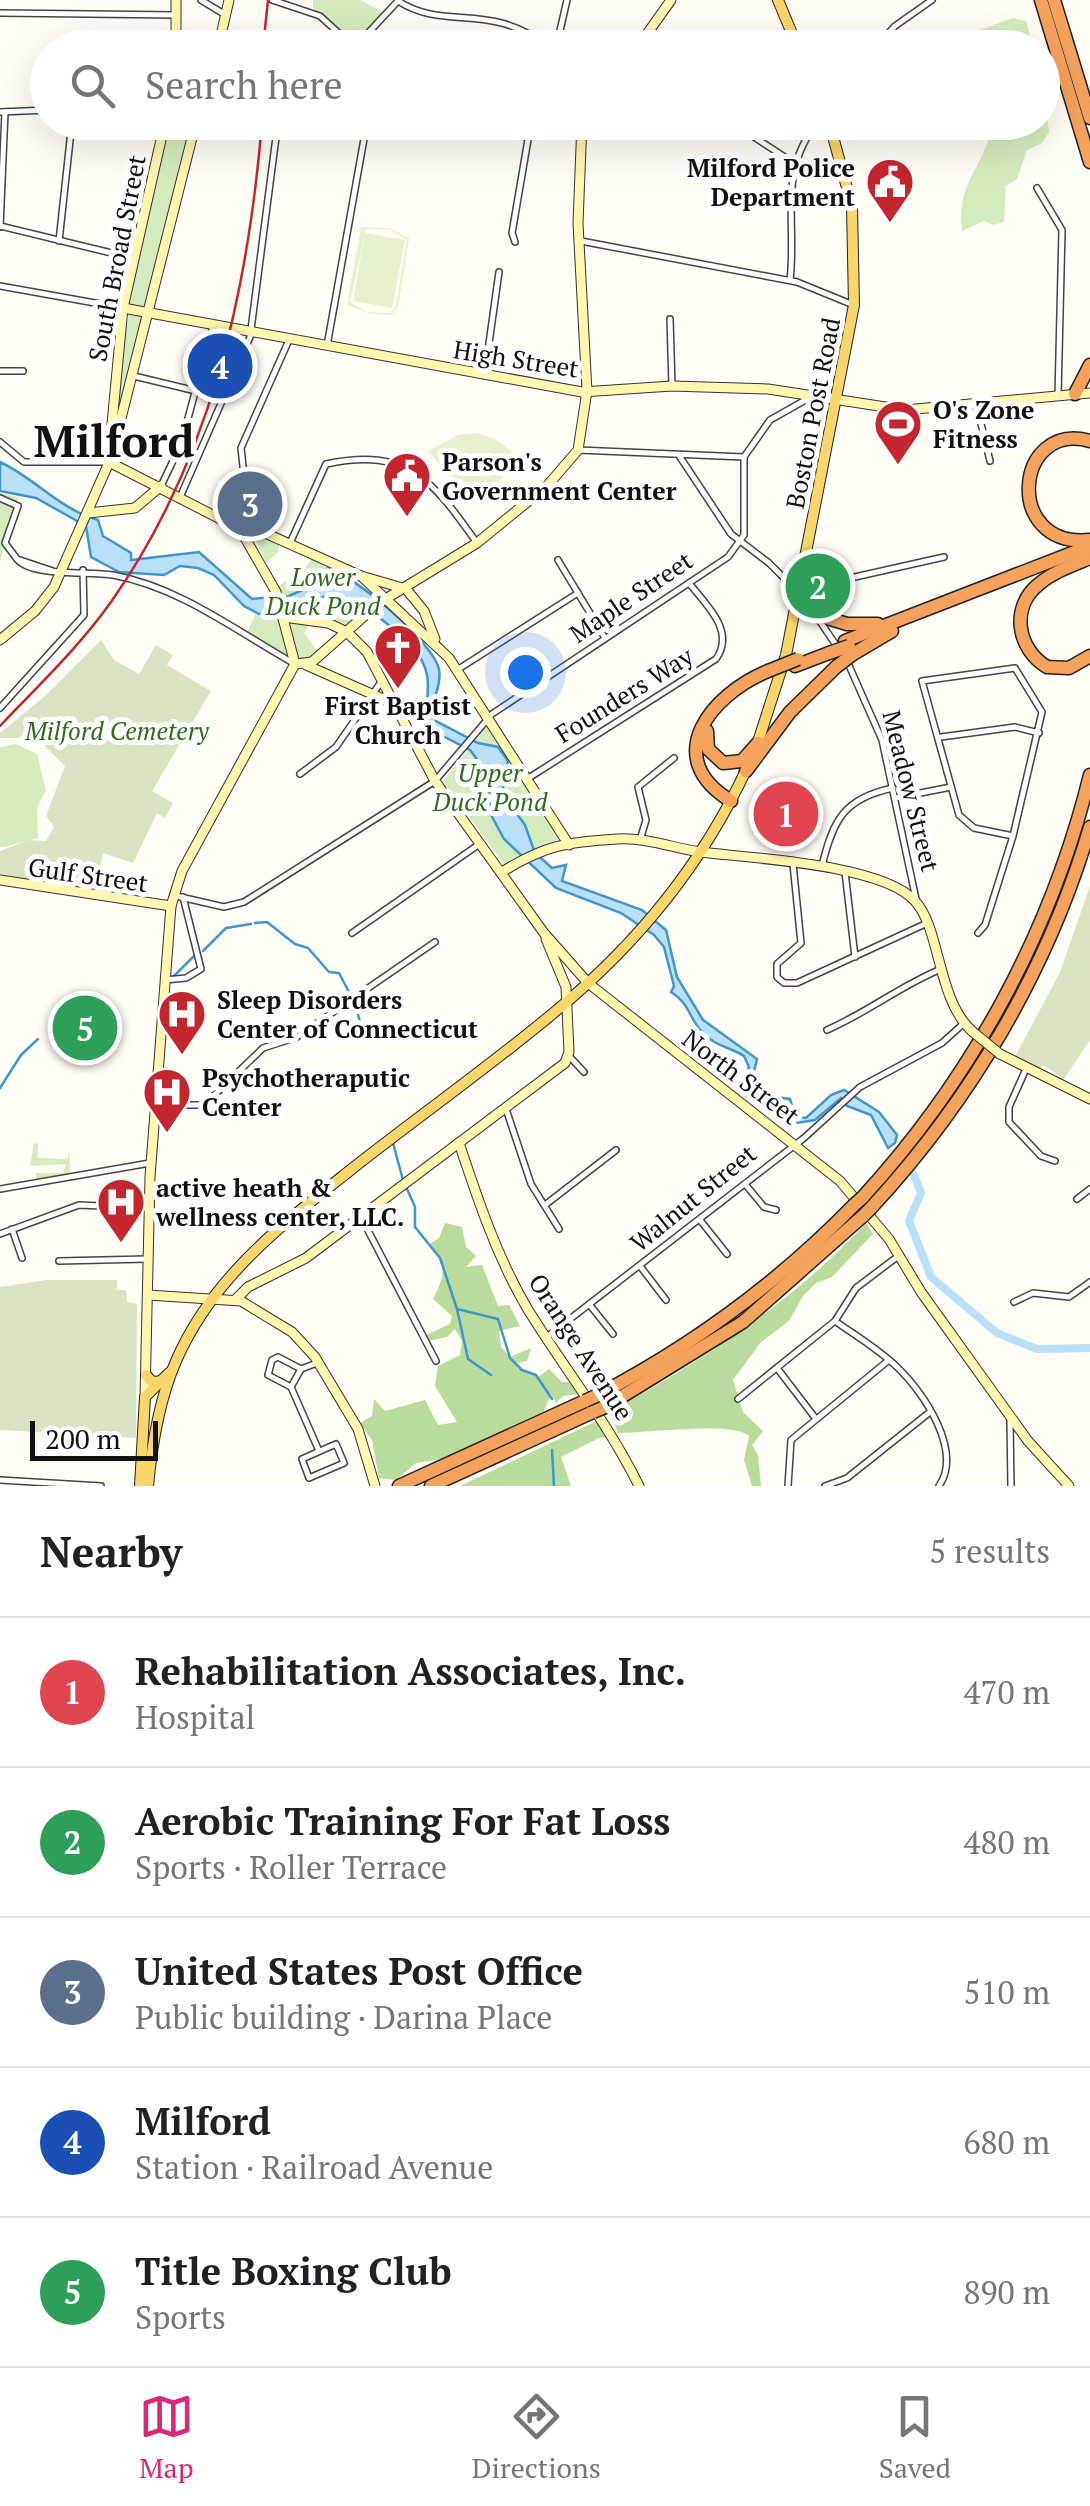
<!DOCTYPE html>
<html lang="en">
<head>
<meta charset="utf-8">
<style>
	:root { --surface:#fff; --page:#f2f2f2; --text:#202124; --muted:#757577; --line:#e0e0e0; --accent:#db2777 }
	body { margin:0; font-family:"PT Serif",serif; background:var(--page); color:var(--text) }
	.scale { position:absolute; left:30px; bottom:25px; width:128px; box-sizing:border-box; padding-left:10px; border:5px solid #111; border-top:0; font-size:28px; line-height:35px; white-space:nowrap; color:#111; -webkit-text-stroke:8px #fff; paint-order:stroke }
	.you { position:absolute; left:525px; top:672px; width:35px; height:35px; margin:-25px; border:8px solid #fff; border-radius:50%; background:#1a73e8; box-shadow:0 0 0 15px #1a73e833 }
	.badge { display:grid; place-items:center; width:65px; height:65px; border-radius:50%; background:var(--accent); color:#fff; font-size:32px; font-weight:700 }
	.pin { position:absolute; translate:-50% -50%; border:5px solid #fff; box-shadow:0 2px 10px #0006 }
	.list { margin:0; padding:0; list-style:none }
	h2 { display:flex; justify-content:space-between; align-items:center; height:130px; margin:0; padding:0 40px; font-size:42px }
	h2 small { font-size:32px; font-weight:400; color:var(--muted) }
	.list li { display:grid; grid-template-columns:65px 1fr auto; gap:30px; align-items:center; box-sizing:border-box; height:150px; padding:0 40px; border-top:2px solid var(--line) }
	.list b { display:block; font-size:38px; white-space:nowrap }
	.list p { margin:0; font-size:32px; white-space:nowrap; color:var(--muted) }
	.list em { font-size:32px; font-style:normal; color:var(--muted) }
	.icon { flex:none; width:55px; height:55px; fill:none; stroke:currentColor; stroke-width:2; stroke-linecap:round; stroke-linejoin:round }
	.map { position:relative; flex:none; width:1090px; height:1486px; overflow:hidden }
	.search { position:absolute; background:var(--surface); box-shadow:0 10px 40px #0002; left:30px; right:30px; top:30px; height:110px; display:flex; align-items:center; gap:25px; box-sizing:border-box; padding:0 35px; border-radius:55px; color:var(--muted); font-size:38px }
	.sheet { height:880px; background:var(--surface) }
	nav { display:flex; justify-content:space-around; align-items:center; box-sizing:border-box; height:140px; border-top:2px solid var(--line); background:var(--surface); font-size:28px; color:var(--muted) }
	nav a { display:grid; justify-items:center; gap:5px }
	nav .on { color:var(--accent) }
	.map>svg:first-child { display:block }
	.green { fill:#d5ebbd }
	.forest { fill:#b9dc9c }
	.cemetery { fill:#d9e3c4 }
	.pitch { fill:#e6f2cf; fill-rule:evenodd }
	.water { fill:#b9e0f7; stroke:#3f96cf; stroke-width:2.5 }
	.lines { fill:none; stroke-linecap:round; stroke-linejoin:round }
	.stream { stroke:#3f96cf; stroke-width:2.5 }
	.river { stroke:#b9e0f7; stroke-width:8 }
	.street-casing { stroke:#444; stroke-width:8 }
	.secondary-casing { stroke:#333; stroke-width:11 }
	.primary-casing { stroke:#222; stroke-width:12 }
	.highway-casing { stroke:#222; stroke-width:15 }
	.street { stroke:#fff; stroke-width:5 }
	.secondary { stroke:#fff6b0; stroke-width:9 }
	.primary { stroke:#f9d66b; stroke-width:10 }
	.highway { stroke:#f5a25d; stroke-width:12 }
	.rail { stroke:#c4262e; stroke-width:2.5 }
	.secondary-bridge-casing { stroke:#333; stroke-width:11; stroke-linecap:butt }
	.highway-bridge-casing { stroke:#222; stroke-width:15; stroke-linecap:butt }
	.secondary-bridge { stroke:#fff6b0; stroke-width:9 }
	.highway-bridge { stroke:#f5a25d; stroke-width:12 }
	.labels { text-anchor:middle; stroke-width:10; stroke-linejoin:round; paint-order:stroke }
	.poi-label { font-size:25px; font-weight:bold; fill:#111; stroke:#fff; text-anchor:start }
	.street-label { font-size:25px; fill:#111; stroke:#fff }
	.park-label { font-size:25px; font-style:italic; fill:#2f6b1f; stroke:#fff }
	.town-label { font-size:45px; font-weight:bold; fill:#111; stroke:#fff }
</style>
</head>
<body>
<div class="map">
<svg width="1090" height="1486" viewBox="0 0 1090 1486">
	<rect width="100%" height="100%" fill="#fffdf5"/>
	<g class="green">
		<polygon points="313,0 360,0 385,13 354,42 313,8"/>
		<polygon points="1013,18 1026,21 1033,47 934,47"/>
		<path d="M1043,86L1049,132L1042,143L1027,150L1017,179L1006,186L1004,222L993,225L984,221L962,231C955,181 987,166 992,123L1042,122Z"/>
		<polygon points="168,123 193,123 148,309 128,305"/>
		<polygon points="129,313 146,317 116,428 115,402"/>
		<polygon points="0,493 18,497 0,561"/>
		<polygon points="251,530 280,543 278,552 266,563"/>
		<polygon points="312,559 357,582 376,602 349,626 311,621 304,633 318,652 306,661 286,656 247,633 263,597 280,593 278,587 285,581 291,585"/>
		<polygon points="489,724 561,838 505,866 443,781"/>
		<polygon points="16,744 37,754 46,790 37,808 38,838 4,847 0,847 0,747"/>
		<polygon points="34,1143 38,1144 38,1158 67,1159 69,1151 70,1173 36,1179 36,1173 63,1173 66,1164 30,1166"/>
	</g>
	<g class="forest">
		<path d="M445,1223L462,1227L466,1247L476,1256L466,1267L482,1265L498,1306L509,1305L520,1326L499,1331L501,1347L510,1357L531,1348L527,1361L517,1363V1368L538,1377L549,1369L562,1382H572L580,1394L563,1396L556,1403L551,1394L544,1411L441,1459L416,1463L396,1480L379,1478L372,1440L360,1423L372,1416L374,1399L385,1411L425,1400L438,1425L457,1422L435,1386L438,1366L460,1355L462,1341L455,1329L447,1337L428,1341L426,1335L450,1324L452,1316L433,1299C445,1274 448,1267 430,1244L439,1238Z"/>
		<path d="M866,1223L873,1234L832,1277L816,1283L803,1296L789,1321L761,1342L733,1380L743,1412L763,1431L752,1445L758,1455L761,1486H752L744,1460L749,1436C734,1421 645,1433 618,1433L610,1412C704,1359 792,1303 866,1223Z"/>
		<polygon points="599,1420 608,1438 601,1437 561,1457 571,1486 460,1486"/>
	</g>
	<g class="cemetery">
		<polygon points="101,640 114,660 139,674 156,645 173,655 167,665 211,691 152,791 173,803 165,818 157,813 133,863 103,853 96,892 0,874 0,851 29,840 46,841 54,827 46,816 65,766 37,738 0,738 0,733 45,696"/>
		<polygon points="1090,886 1090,1040 1064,1079 1043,1065 1039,1068 1015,1057 1060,972"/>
		<polygon points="47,1280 117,1280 117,1290 126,1290 127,1302 137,1304 136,1438 0,1430 0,1287"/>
	</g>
	<g class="pitch">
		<path d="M361,227L389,228L409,238L398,307L391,315L370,314L347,305ZM366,229H388L407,239L396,306L390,313L367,312L350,302Z"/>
		<polygon points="365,233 405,240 392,308 353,301"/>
		<polygon points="476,433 494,438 522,460 474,504 428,451 458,435"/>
	</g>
	<path class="water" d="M0,462C35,478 59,509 98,520L103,536L131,553V560L199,552L252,599L273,597L275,602L305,589L309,580L328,568C355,576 433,642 439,669C443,688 427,703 436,721L478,743L498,747L508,761L502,793L525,825L535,853L552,868L566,865L562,881L642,910L666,930L677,977L703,1020L757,1059L751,1084L758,1095L790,1099L795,1116L806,1118L831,1095L844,1090L879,1112L897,1135L895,1143L888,1148L871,1115L847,1106L841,1098L815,1120L797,1123L782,1106L748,1098L742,1089L749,1067L744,1056C730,1047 714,1046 701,1031C689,1017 689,1003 671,992L674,986L664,947L654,935L621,913L556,888L504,839L490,813L489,775L470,750L431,730C421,710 431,696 427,675C422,646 388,627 369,608L358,604L352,611L337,609L327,595L310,604L259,614L244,606L214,575L198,568L180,566L164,575L119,572L91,557L86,526L36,498L0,491Z"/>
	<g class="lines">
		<g class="stream">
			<polyline points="255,923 267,922 295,944 308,948 329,972 339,973 350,994"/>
			<polyline points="203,951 226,928 251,924"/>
			<polyline points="174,976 195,955"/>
			<polyline points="355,1003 361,1026"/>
			<polyline points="0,1088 21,1055 38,1039"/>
			<polyline points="393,1143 403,1180"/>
			<polyline points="407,1189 415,1207 415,1227 440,1258 457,1309 498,1319 510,1358 522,1370 536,1375 552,1399"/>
			<polyline points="457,1309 468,1359 491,1375"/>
			<polyline points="552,1450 554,1486"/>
		</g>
		<polyline class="river" points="914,1175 921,1193 909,1221 931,1277 997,1333 1037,1349 1090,1348"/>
		<g class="street-casing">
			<g id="street">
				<polyline points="201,0 224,14"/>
				<polyline points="272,0 320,16 355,48"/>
				<path d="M398,1C446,32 490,0 550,48"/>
				<polyline points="0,13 177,15"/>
				<polyline points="355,47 397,2"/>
				<polyline points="285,48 299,36 332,48"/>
				<polyline points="556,48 567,0"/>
				<polyline points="875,48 895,26 932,0"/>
				<polyline points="0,112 48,110"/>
				<polyline points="731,122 794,163"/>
				<polyline points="1037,188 1062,230 1058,396"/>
				<polyline points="0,226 132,258"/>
				<polyline points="0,227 5,112"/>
				<polyline points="59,241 72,122"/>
				<polyline points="581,241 797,282 851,304"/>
				<polyline points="515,242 512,233 531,122"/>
				<path d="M790,280C797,222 777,171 818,122"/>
				<polyline points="0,286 123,308"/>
				<polyline points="670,319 672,386"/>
				<polyline points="327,346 367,122"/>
				<polyline points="0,371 23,371"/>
				<polyline points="485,372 499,272"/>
				<polyline points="134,376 196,391"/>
				<polyline points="976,403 990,461"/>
				<polyline points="0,442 24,462 109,462"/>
				<polyline points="578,450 744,457 770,420 809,398"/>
				<polyline points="680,457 731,534 769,563 798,592"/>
				<polyline points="161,486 181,444 213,326"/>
				<polyline points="181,495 250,337 278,122"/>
				<polyline points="0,498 18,506 5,543 17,559"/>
				<polyline points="225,518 244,475 241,448 289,340"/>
				<path d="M290,543L326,464C409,447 432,480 477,543"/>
				<polyline points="558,560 605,638"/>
				<path d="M53,571L17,559C31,577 88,571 113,575C179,587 235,630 293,663"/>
				<polyline points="815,611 837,581 944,557"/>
				<polyline points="819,620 838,648"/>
				<polyline points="847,661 882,740 916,899"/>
				<polyline points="457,670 578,593"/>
				<polyline points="0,708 84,615 83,570"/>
				<polyline points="941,737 1015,727 1039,733"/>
				<polyline points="300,774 336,747 381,682"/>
				<path d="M527,779L716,659C736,631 706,605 689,583"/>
				<polyline points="895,798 951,787"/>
				<polyline points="640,840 646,820 638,787 674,758"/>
				<polyline points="793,864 801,943 777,964 777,977 784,983 797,983 925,924"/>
				<path d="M822,866C833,819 845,798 893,788"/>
				<polyline points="845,872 855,957"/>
				<polyline points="176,896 224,907 244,902 435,781 492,714 728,557 744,535 744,457"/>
				<polyline points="352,933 478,845"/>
				<polyline points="978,933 985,925 1013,836 1042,712 1015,668 922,681 959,815 974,828 1013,836"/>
				<polyline points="165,980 186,978 201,969 183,897"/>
				<path d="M827,1030C868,1012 900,986 941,969"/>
				<polyline points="569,1056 584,1072"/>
				<polyline points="1026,1069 1009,1107 1009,1122 1041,1156 1055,1161"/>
				<polyline points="158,1105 204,1105 263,1048 297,1037 435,942"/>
				<polyline points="506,1109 531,1184 559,1229"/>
				<polyline points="745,1184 764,1207 776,1210"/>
				<polyline points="0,1189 150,1163"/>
				<polyline points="1077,1199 1090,1189"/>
				<polyline points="545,1205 616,1150"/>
				<polyline points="361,1217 436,1361"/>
				<polyline points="700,1220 727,1254"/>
				<polyline points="12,1229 22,1258"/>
				<polyline points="0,1234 79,1205 148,1208"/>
				<polyline points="59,1261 147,1259"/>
				<polyline points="640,1266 666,1300"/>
				<polyline points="1014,1302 1033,1293 1069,1297 1090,1282"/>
				<polyline points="589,1304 613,1334"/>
				<path d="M835,1321C856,1336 880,1350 898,1368C924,1393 963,1451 939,1486"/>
				<polyline points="548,1336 804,1138 860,1087 942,1043 963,1024"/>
				<polyline points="317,1363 301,1369 291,1387 319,1451"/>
				<polyline points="777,1368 816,1419"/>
				<polyline points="291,1387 268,1375 272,1360 278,1357 301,1369"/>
				<polyline points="738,1399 835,1321 856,1288 897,1257"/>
				<polyline points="1010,1420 1011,1486"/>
				<polygon points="336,1444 344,1463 309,1478 302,1459"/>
				<polyline points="0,1480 101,1486"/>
				<polyline points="788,1486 791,1440 889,1360"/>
				<polyline points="825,1486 847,1478 930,1412"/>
			</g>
		</g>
		<g class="secondary-casing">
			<g id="secondary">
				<polyline points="176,48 176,0"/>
				<polyline points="218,48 229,0"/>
				<polyline points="637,48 671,0"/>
				<polyline points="123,308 582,392 672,386 768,389 905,410 1090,393"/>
				<polyline points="109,455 123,308 165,122"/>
				<polyline points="109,462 240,529 276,592 295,664"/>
				<polyline points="88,513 135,508 161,486"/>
				<polyline points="238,527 254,528 361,576 406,589 424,611 435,639"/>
				<polyline points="361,576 449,658 569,845"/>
				<polyline points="283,617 328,623 347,632 367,652 435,781 544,933 588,983 840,1181 889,1239 921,1292 1028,1441 1069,1486"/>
				<polyline points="0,640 35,611 54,587 111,458 196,122"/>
				<polyline points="295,664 312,662 379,603 477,543 547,486 578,450 587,391 578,223 582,122"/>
				<polyline points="306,665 390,702"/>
				<path d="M502,872C545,845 567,842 617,839C645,837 673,848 700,852C749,858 882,864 915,901C941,929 937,1001 973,1032"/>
				<polyline points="0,880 171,906"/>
				<polyline points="1000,1054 1090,1099"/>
				<path d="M459,1143C478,1200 497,1257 527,1308C565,1370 607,1421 639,1486"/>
				<polyline points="148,1295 241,1301 292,1332 315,1357 358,1429 375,1486"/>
				<polyline points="235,1300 248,1287 306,1258 565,1063 569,1052 566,987 546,939"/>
				<polyline points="145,1397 150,1177 171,906 182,871 295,664"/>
			</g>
		</g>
		<g class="primary-casing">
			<g id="primary">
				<polyline points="778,0 798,48"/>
				<polyline points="756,748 786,655 854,305 852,206 829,122"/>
				<polyline points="146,1375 152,1382 163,1381"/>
				<polyline points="140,1486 145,1397 169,1373"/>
				<path d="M148,1486C152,1443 159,1400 176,1361C212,1278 280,1226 348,1172C416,1118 492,1065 557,1010C637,944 703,863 747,768"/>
			</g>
		</g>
		<g class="highway-casing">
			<g id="highway">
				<polyline points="1041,0 1090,162"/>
				<polyline points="1054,0 1090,118"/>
				<polyline points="1075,394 1090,365"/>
				<path d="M1090,441C1014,420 1003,549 1090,540"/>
				<path d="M1090,558C1073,565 1053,572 1039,584C1010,607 1017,649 1047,667L1069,668L1090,656"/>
				<polyline points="814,614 847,624 878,624"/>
				<polyline points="845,641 1090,546"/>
				<polyline points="853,654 892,631"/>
				<polyline points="795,666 829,653"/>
				<polyline points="707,731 708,749 723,763 742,761 758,743"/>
				<polyline points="746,771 790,712 836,667"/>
				<path d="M731,801C659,757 712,694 768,671"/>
				<path d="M862,1198C972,1078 1051,933 1090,775"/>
				<path d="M871,1208C971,1100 1048,970 1090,827"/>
				<path d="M596,1396C692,1346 778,1283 854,1205"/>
				<polyline points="605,1407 743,1322 863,1216"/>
				<polyline points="399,1486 585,1401"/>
				<polyline points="431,1486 593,1412"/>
			</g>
		</g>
		<use href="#street" class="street"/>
		<use href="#secondary" class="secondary"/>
		<use href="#primary" class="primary"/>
		<use href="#highway" class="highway"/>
		<g class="rail">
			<polyline points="263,48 268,0"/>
			<path d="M0,726C38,686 79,647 111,602C211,460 248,292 262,122"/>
		</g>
		<g class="secondary-bridge-casing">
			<polyline id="secondary-bridge" points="973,1032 1000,1054"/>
		</g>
		<g class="highway-bridge-casing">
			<g id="highway-bridge">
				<polyline points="829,653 849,646"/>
				<polyline points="836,667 853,654"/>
				<polyline points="768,671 798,659"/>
				<polyline points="854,1205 862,1198"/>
				<polyline points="863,1216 871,1208"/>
				<polyline points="585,1401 596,1396"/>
				<polyline points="593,1412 605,1407"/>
			</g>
		</g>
		<use href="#secondary-bridge" class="secondary-bridge"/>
		<use href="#highway-bridge" class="highway-bridge"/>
	</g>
	<defs>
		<g id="civic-pin" transform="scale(2.5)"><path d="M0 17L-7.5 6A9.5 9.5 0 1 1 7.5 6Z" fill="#c4262e" stroke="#fff"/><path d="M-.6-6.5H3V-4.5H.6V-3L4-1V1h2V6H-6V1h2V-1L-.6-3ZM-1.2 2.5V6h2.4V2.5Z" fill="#fff"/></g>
		<g id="stadium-pin" transform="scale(2.5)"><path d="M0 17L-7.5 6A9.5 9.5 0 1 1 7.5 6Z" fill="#c4262e" stroke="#fff"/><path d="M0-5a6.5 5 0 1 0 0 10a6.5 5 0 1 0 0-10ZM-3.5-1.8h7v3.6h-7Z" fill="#fff"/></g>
		<g id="church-pin" transform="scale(2.5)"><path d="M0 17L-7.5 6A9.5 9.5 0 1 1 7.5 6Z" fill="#c4262e" stroke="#fff"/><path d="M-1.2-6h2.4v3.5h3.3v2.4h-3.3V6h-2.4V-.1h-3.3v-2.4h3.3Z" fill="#fff"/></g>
		<g id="hospital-pin" transform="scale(2.5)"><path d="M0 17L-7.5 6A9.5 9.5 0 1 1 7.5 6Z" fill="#c4262e" stroke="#fff"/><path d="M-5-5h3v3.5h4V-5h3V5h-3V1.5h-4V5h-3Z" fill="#fff"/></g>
	</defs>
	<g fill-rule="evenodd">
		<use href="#civic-pin" x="890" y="182"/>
		<use href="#stadium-pin" x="898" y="424"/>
		<use href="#civic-pin" x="407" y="476"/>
		<use href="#church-pin" x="398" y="648"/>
		<use href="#hospital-pin" x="182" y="1014"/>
		<use href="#hospital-pin" x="167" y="1092"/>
		<use href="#hospital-pin" x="121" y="1202"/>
	</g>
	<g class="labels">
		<g class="poi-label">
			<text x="855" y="177" text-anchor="end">Milford Police<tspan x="855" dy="29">Department</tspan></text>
			<text x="933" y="419">O's Zone<tspan x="933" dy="29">Fitness</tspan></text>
			<text x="442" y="471">Parson's<tspan x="442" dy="29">Government Center</tspan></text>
			<text x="398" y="715" text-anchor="middle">First Baptist<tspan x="398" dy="29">Church</tspan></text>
			<text x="217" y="1009">Sleep Disorders<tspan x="217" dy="29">Center of Connecticut</tspan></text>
			<text x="202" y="1087">Psychotheraputic<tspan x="202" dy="29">Center</tspan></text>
			<text x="156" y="1197">active heath &amp;<tspan x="156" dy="29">wellness center, LLC.</tspan></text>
		</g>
		<g class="street-label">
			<text transform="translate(117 258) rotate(-79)" y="9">South Broad Street</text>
			<text transform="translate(516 359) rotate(9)" y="9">High Street</text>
			<text transform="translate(813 413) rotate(-79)" y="9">Boston Post Road</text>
			<text transform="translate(631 597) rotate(-34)" y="9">Maple Street</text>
			<text transform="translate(624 695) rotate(-32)" y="9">Founders Way</text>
			<text transform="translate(911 791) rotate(76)" y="9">Meadow Street</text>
			<text transform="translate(88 875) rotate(8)" y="9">Gulf Street</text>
			<text transform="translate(741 1077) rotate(37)" y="9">North Street</text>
			<text transform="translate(693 1198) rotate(-39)" y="9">Walnut Street</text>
			<text transform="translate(581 1347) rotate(57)" y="9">Orange Avenue</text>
		</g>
		<g class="park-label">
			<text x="323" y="586">Lower<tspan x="323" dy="29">Duck Pond</tspan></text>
			<text x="117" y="740">Milford Cemetery</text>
			<text x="490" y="782">Upper<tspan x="490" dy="29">Duck Pond</tspan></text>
		</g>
		<g class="town-label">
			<text x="114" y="457">Milford</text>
		</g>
	</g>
</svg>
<div class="scale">200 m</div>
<div class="you"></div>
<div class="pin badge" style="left:786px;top:814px;background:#e0444e">1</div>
<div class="pin badge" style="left:818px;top:586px;background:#2e9e5b">2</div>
<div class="pin badge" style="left:250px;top:504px;background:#5c6f8a">3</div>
<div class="pin badge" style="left:220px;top:366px;background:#1a4fb4">4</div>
<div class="pin badge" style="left:85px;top:1028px;background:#2e9e5b">5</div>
<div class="search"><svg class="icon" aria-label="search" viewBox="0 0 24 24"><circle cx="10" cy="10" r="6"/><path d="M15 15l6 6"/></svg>Search here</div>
</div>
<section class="sheet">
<h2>Nearby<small>5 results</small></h2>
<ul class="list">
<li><span class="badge" style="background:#e0444e">1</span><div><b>Rehabilitation Associates, Inc.</b><p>Hospital</p></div><em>470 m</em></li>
<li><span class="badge" style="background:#2e9e5b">2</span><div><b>Aerobic Training For Fat Loss</b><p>Sports · Roller Terrace</p></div><em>480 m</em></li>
<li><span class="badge" style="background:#5c6f8a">3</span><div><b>United States Post Office</b><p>Public building · Darina Place</p></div><em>510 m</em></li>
<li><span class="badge" style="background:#1a4fb4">4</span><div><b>Milford</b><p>Station · Railroad Avenue</p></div><em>680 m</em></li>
<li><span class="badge" style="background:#2e9e5b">5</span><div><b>Title Boxing Club</b><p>Sports</p></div><em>890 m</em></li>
</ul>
</section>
<nav>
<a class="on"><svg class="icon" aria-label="map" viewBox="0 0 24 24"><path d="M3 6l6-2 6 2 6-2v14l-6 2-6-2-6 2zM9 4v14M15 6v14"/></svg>Map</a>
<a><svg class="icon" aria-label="directions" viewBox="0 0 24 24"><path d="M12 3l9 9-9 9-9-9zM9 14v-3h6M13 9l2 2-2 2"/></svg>Directions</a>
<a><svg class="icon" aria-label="saved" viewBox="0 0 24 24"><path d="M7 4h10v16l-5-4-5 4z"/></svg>Saved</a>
</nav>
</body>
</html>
